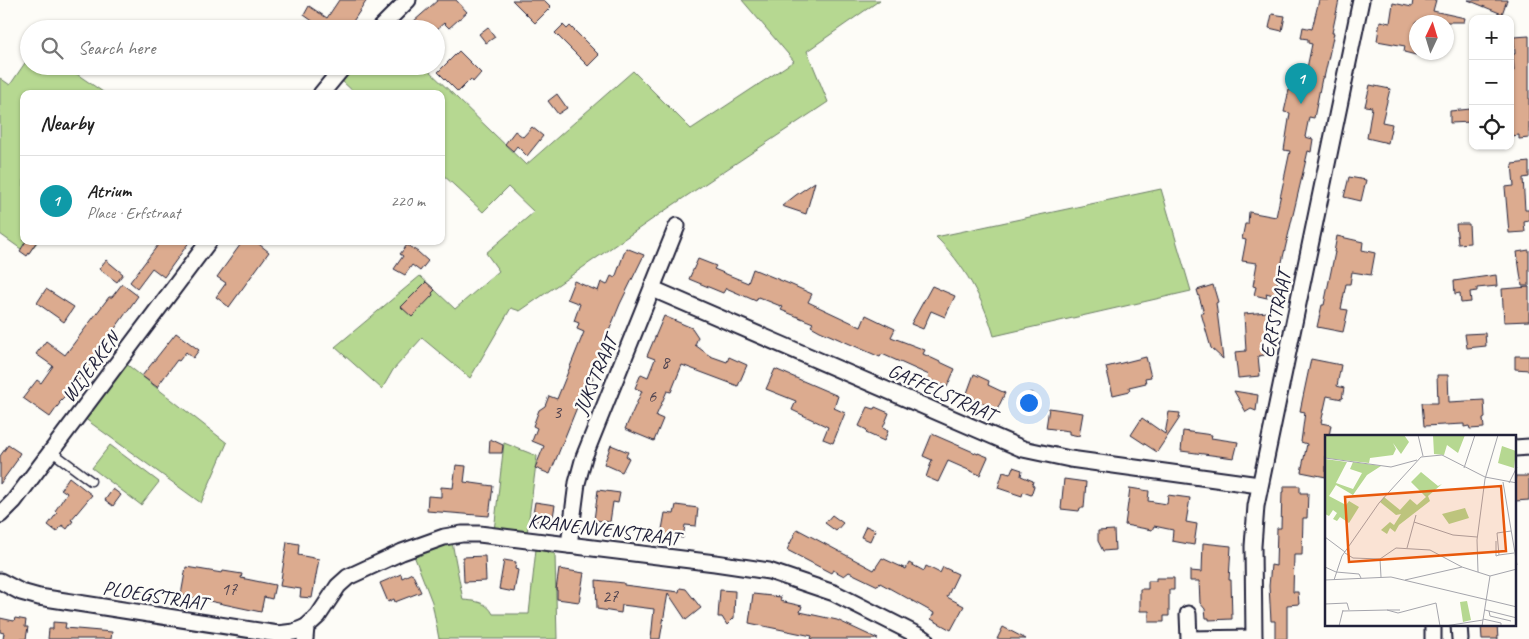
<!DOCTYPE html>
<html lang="en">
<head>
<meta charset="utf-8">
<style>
	:root { --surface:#fff; --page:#f2f2f2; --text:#222; --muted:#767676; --line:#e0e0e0; --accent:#0b8043 }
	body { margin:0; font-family:Caveat,sans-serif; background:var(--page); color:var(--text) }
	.controls { position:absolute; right:15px; top:15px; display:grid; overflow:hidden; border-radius:10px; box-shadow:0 1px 4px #0004 }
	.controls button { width:45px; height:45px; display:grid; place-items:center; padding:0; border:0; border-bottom:1px solid var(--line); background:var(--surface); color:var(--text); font:25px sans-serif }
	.compass { position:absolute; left:1409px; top:15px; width:45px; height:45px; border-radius:50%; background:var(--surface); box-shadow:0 1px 4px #0004; rotate:4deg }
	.you { position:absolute; left:1028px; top:402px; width:18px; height:18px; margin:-12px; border:4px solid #fff; border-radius:50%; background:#1a73e8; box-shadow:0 0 0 8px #1a73e833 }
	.badge { display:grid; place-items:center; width:32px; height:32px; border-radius:50%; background:var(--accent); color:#fff; font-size:16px; font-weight:700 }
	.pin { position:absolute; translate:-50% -41px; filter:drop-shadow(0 1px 2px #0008) }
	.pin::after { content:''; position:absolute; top:26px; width:18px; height:15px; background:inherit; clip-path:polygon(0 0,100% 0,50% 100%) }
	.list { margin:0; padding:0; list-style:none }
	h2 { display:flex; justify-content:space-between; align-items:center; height:65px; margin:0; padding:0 20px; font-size:21px }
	h2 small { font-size:16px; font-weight:400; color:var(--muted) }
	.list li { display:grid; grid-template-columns:32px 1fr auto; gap:15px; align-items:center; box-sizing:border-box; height:90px; padding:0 20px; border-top:1px solid var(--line) }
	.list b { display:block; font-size:19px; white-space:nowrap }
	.list p { margin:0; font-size:16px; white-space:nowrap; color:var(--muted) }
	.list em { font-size:16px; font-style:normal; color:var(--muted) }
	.icon { flex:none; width:28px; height:28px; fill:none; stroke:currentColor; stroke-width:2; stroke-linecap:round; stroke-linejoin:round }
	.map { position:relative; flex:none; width:1529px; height:639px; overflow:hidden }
	.search { position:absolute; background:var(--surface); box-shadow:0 1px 4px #0004; left:20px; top:20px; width:425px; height:55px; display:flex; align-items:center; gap:12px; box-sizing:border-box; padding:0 18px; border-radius:28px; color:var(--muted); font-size:19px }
	.panel { position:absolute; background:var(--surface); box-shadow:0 1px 4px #0004; left:20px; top:90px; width:425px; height:155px; border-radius:10px }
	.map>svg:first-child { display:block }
	.green { fill:#b6d891; stroke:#6c7d66 }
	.building { fill:#dcab8f; stroke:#22223b }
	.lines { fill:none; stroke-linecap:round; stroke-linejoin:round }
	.service-casing { stroke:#22223b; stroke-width:11 }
	.minor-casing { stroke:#22223b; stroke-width:19 }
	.service { stroke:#fdfcf7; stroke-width:8 }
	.minor { stroke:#fdfcf7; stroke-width:15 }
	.labels { text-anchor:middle; stroke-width:5; stroke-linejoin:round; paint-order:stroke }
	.number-label { font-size:18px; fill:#504450 }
	.street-label { font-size:20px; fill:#22223b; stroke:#fdfcf7 }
	.inset-road { fill:none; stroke:#a5a5ac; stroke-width:1 }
	.view { fill:#e8590c; fill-opacity:0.15; stroke:#e8590c; stroke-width:2.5 }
	.inset-edge { fill:none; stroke:#22223b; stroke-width:2.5 }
</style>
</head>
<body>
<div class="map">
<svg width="1529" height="639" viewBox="0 0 1529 639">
	<rect width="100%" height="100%" fill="#fdfcf7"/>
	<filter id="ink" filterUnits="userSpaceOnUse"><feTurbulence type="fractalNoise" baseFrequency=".02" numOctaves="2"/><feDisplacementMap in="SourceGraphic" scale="10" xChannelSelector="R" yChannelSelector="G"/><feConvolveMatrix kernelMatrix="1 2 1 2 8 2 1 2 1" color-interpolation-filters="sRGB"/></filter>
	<g filter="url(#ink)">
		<g class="green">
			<polygon points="742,0 880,0 807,51 828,102 670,207 520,311 511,308 470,378 422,338 393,370 382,389 335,347 420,276 455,309 499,271 486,253 534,212 508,187 483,212 441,173 441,94 356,94 341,80 353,66 424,66 526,165 633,71 691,129 794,61"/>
			<polygon points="29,57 29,66 65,66 106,94 24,94 24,241 38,241 28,254 0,234 0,78 10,85"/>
			<path d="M1161,189L1191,291L994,336C984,300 963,263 936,237Z"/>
			<polygon points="125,363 227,443 201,503 84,418"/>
			<polygon points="504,443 537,456 527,534 494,531"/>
			<polygon points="110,445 159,482 141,505 92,468"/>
			<path d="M452,542L463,600C476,601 487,602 493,614H529L536,549L555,554L557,639H439L432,602L413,553Z"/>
		</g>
		<g class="building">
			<polygon points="339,0 367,0 348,29 316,29 318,25 304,15 309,6 327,18"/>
			<polygon points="438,0 456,0 467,12 449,28 444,23 437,29 405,29"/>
			<polygon points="512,0 544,0 551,7 535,23"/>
			<polygon points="1319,0 1339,0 1332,33 1334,33 1324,78 1322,78 1314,118 1309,117 1305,137 1313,139 1311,152 1308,151 1277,283 1279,283 1277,296 1266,293 1267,298 1254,295 1256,287 1253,286 1257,263 1242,261 1246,240 1242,239 1245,224 1248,224 1249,212 1276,217 1290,151 1284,150 1290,113 1284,112 1289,90 1302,92 1312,44 1308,43 1308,39 1301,38 1303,27 1312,29"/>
			<polygon points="1413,0 1436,0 1433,11 1465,18 1464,22 1416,22 1416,55 1404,52 1405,46 1377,41 1380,21 1390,23 1393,3 1412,7"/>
			<polygon points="1468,0 1507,0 1502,14"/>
			<polygon points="1272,14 1285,16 1282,31 1269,28"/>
			<polygon points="563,25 567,29 570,26 599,55 588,66 555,33"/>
			<polygon points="488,27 495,37 486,43 479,34"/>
			<polygon points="1529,36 1529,138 1519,139 1519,135 1512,136 1510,123 1510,71 1514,71 1513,54 1515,54 1514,37"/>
			<polygon points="459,51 481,73 473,82 471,79 458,92 438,72"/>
			<polygon points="1370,85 1390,89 1382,122 1392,124 1388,143 1367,138 1372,107 1365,106"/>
			<polygon points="557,94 567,108 558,114 548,101"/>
			<polygon points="1471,109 1472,122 1450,123 1450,111"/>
			<polygon points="532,127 543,136 527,156 517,146 513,151 505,144 515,131 523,137"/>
			<polygon points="1529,162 1529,177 1523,178 1525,210 1529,210 1529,221 1524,222 1525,232 1509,233 1505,187 1514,186 1512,164"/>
			<polygon points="1349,177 1366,180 1361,201 1344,197"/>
			<polygon points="815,182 806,214 782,206 796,195"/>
			<polygon points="1456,224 1469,224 1470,243 1458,244"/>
			<polygon points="1337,236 1363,242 1362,250 1375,253 1371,275 1352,272 1350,284 1346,284 1341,309 1348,310 1343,332 1317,327 1322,305 1324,305 1335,252 1334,252"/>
			<polygon points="26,241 37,241 27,256 20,251"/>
			<polygon points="161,241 190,241 164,277 152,268 137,288 130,282"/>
			<polygon points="243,241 255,241 269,252 229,307 216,297 226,283 217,277"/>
			<polygon points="407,245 418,252 428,261 420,271 412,265 405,275 394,269 403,256 400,254"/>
			<polygon points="626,248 644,255 620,304 598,358 591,377 593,378 585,397 582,395 550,474 535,468 544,446 532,441 537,428 533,426 539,410 545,406 549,396 557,399 584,332 577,329 579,323 574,321 580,304 567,299 574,281 598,291 601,282 607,285 611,276 615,278"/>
			<polygon points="1529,250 1529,286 1522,286 1517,252"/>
			<polygon points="698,259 716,266 714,269 748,283 753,269 792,285 812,294 808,302 861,327 866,315 895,329 891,337 925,350 923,354 955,369 947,387 928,379 929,375 882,354 880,357 820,331 811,326 813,323 781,310 783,307 758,297 756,301 726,288 723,293 689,279"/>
			<polygon points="106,260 123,274 117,282 99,269"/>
			<polygon points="1496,275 1497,286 1477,288 1477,291 1470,292 1471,302 1461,303 1460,293 1455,294 1454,281"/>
			<polygon points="426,282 435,290 432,293 433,295 412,317 401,307"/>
			<polygon points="122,284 138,296 94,358 97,360 90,370 87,368 74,387 59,402 60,403 50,417 23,398 37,380 41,383 53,366 36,354 46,341 65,355 109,297 112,297"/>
			<polygon points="1213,285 1218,302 1216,303 1223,359 1211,348 1201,313 1204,313 1197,290"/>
			<polygon points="932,286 955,296 945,317 931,311 923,329 911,324"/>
			<polygon points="1529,287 1529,321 1504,322 1502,289"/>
			<polygon points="46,289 74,307 64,322 37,303"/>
			<polygon points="1268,312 1271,335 1263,336 1265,355 1258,356 1260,376 1238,378 1235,352 1246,351 1244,314"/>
			<polygon points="664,316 692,328 698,337 695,345 710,356 727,362 729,357 747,365 738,386 682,365 671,392 667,391 656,416 663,419 654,441 625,429 642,391 635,388 641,374 648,377 655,359 647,356"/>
			<polygon points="176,333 199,350 193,358 186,352 179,361 177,360 157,387 142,376"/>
			<polygon points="1485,333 1486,346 1467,348 1465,334"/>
			<polygon points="1515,356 1529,356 1529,370 1515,369"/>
			<polygon points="1146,357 1151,377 1145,378 1146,383 1129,387 1130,391 1113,395 1106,367"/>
			<polygon points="1311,359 1341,365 1337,386 1344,388 1342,399 1327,396 1321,423 1331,425 1329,436 1326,436 1326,477 1301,472 1307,444 1301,442 1305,412 1300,411"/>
			<polygon points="775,369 838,396 834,408 845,413 833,443 823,439 828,427 792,410 796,401 766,389"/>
			<polygon points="974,374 989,381 988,385 1005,393 997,410 966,396"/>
			<polygon points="1437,375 1448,375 1449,402 1484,400 1485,418 1483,419 1484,428 1470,429 1469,426 1464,427 1464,424 1424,426 1422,403 1438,403"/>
			<polygon points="1234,391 1258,395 1256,411 1251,409 1246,412"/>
			<polygon points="1032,392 1038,408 1028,412 1022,396"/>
			<polygon points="868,407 874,409 875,407 889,413 883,428 888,431 884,441 866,433 867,430 859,426"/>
			<polygon points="1049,408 1083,413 1079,436 1069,434 1069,431 1046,428"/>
			<polygon points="1169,412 1180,413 1179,419 1157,452 1131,435 1142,418 1165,434"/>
			<polygon points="1183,431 1212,435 1211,438 1238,442 1234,458 1181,451"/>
			<polygon points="932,434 978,454 978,453 988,457 980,475 948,461 938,482 926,477 932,460 923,456"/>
			<polygon points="490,439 503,445 502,453 489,453"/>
			<polygon points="8,445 20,453 17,458 18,459 0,484 0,456"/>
			<polygon points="611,445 628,452 626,456 629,458 622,472 604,464"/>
			<polygon points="456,465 466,466 464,482 493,486 489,516 427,511 428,496 441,497 441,487 453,488"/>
			<polygon points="1013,467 1022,470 1021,476 1033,481 1032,485 1034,486 1031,495 1023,492 1022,496 998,488 1003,472 1010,474"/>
			<polygon points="1515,476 1529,476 1529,500 1515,501"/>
			<polygon points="69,477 92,495 71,520 73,521 67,529 62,525 57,532 48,525 57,513 55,511 67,493 61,489"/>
			<polygon points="1064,479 1086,482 1084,508 1080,508 1079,511 1061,509"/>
			<polygon points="1284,486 1300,486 1300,493 1308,493 1307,518 1303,518 1302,555 1294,555 1293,592 1298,592 1299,604 1287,605 1287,639 1275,639 1275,621 1271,621 1269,586 1271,565 1276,566 1277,528 1281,528 1282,492 1284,492"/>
			<polygon points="1130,488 1149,491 1148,501 1167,504 1168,495 1190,498 1186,522 1197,524 1194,545 1172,541 1173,530 1154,526 1152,530 1125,525"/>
			<polygon points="113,489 121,495 113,506 105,500"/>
			<polygon points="598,490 620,493 618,503 613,502 610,522 594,520"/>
			<polygon points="535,502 555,505 552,523 532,520"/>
			<polygon points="676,505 698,508 696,526 685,525 683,538 661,535 665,513 674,514"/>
			<polygon points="832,515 843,523 836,531 825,523"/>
			<polygon points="866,526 875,530 870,541 861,537"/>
			<polygon points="797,529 874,570 882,558 906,569 909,563 924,571 926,566 940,573 943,567 958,574 947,597 964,606 951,630 931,619 934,613 880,583 878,586 849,572 844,576 833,570 831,573 787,550"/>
			<polygon points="1114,530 1115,550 1103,551 1098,541 1098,531"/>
			<polygon points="287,542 299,544 298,555 319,559 312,598 300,597 301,589 280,586"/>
			<polygon points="1203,543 1231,546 1229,580 1231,580 1232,619 1209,620 1209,618 1206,618 1205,609 1200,603 1199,581 1190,581 1190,571 1202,572"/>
			<polygon points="485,556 486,581 464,582 463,557"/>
			<polygon points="504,560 516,562 515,569 518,570 514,592 499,589"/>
			<polygon points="186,567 222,573 223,571 242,574 241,578 275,585 272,599 264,597 261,612 181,595"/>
			<polygon points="559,569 584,573 579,602 557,599 557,590 556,590"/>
			<polygon points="412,573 421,592 395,602 394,599 388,602 380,583 401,574 402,578"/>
			<polygon points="1156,578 1174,578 1174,590 1169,590 1169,616 1164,616 1164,622 1149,622 1149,611 1140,611 1140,589 1148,589 1148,581 1156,581"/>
			<polygon points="596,580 624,583 624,585 679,592 680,588 686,589 701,608 686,620 668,593 660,639 651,639 654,609 622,605 621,613 597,609"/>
			<polygon points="720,590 735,591 734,618 727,625 722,617 718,617"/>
			<polygon points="753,594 781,597 780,601 802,606 800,612 837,620 878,639 811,639 812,636 749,623"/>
			<polygon points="0,618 14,621 15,618 26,620 25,627 28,627 26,639 3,639 4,633 0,632"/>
			<polygon points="53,622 66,623 65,628 112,632 111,639 48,639 49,629 53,629"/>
			<polygon points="1481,625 1497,625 1498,639 1482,639"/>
			<polygon points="1003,627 1026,639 997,639"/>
		</g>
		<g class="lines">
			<g class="service-casing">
				<polyline id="service" points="51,451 91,481"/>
			</g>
			<g class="minor-casing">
				<g id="minor">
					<polyline points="379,29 408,0"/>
					<polyline points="321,94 344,66"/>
					<polyline points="653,289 1023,449 1070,459 1259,485"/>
					<polyline points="1515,448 1529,447"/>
					<polyline points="0,515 14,501 209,241"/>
					<polyline points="569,545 577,483 584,457 677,226"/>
					<polyline points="0,581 21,592 39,597 278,634 294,632 306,627"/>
					<polyline points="1188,614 1189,639 1254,638"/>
					<polyline points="1433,625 1433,639"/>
					<polyline points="1459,625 1460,639"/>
					<polyline points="305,639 306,627 318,616 338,586 348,577 402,552 444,537 462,534 479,534 715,563 769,571 834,593 925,639"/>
					<polyline points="1254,639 1253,546 1256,506 1361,0"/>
				</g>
			</g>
			<use href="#service" class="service"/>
			<use href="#minor" class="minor"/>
		</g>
	</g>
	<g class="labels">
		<g class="number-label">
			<text x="665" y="368">8</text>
			<text x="652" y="402">6</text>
			<text x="557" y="418">3</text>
			<text x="229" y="595">17</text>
			<text x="610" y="602">27</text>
		</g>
		<g class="street-label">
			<text transform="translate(1275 314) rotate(-78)" y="7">ERFSTRAAT</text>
			<text transform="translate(90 367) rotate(-53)" y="7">WIJERKEN</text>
			<text transform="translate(595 375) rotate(-67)" y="7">JUKSTRAAT</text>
			<text transform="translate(942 392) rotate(24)" y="7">GAFFELSTRAAT</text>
			<text transform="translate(604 529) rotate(7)" y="7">KRANENVENSTRAAT</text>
			<text transform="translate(155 595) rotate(9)" y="7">PLOEGSTRAAT</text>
		</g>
	</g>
	<g transform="translate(1325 435)">
		<rect width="191" height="191" fill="#fdfcf7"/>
		<path d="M0,0H79L84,7L76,19L68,8L71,14L68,20L45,23L44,28L0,23ZM108,0H140L133,18L122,10L119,20L109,19ZM177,11L191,16L189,33L173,28ZM0,24L22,27L11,48L28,54L37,38L25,34L28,27L56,31L42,40L28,60L11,50L4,61L21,70L24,66L34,72L24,88L15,82L12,86L8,84L12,78L8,75L4,81L0,79ZM96,37L113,51L117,49L103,61L105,66L74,90L70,97L65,93L62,99L56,95L65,87L69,90L76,79L71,80L55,67L59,62L75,75L85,64L92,70L101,62L86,47ZM140,73L144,83L124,89L117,79ZM142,166L146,185L138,187L135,167Z" fill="#b6d891"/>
		<path class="inset-road" d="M93,0L98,21M0,23L66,32L92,25M139,33L150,0M178,47L192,130M184,48L192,32M89,87L128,100L152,102M186,96L172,98L174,120L189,118M0,102L20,117M171,106V121L174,120M82,113L91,80M20,118L28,123L55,124M0,132L11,137L34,139L36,143M153,137L152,105L160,44L173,0M56,142L55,124L71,113L105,115L137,132M0,145L66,142L163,165M9,145L17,121L54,68L96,22L117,20L160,42L192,48M80,145L137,132L165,141M163,165L192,172M0,169L22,168L24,175M75,175H62L73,178L111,168L115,191M160,175L192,183M18,176L62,175M164,176L165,181L186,186M158,184L176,188V191M14,191L18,175M120,191L158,185M157,191L165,141L192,134"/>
		<path class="view" d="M176,51L181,116L24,127L20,62Z"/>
		<rect width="191" height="191" class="inset-edge"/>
	</g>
</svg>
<div class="controls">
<button>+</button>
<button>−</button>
<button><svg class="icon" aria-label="locate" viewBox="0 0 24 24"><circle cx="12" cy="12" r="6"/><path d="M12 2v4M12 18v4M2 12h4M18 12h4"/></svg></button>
</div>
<svg class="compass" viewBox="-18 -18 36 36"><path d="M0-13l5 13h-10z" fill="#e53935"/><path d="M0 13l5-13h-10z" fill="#767676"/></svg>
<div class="you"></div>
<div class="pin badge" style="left:1301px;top:104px;background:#0f9aa8">1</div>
<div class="search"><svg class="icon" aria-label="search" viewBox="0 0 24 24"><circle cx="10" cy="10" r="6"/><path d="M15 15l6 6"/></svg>Search here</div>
<section class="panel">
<h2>Nearby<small></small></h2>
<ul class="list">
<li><span class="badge" style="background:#0f9aa8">1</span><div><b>Atrium</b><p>Place · Erfstraat</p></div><em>220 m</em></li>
</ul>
</section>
</div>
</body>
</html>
